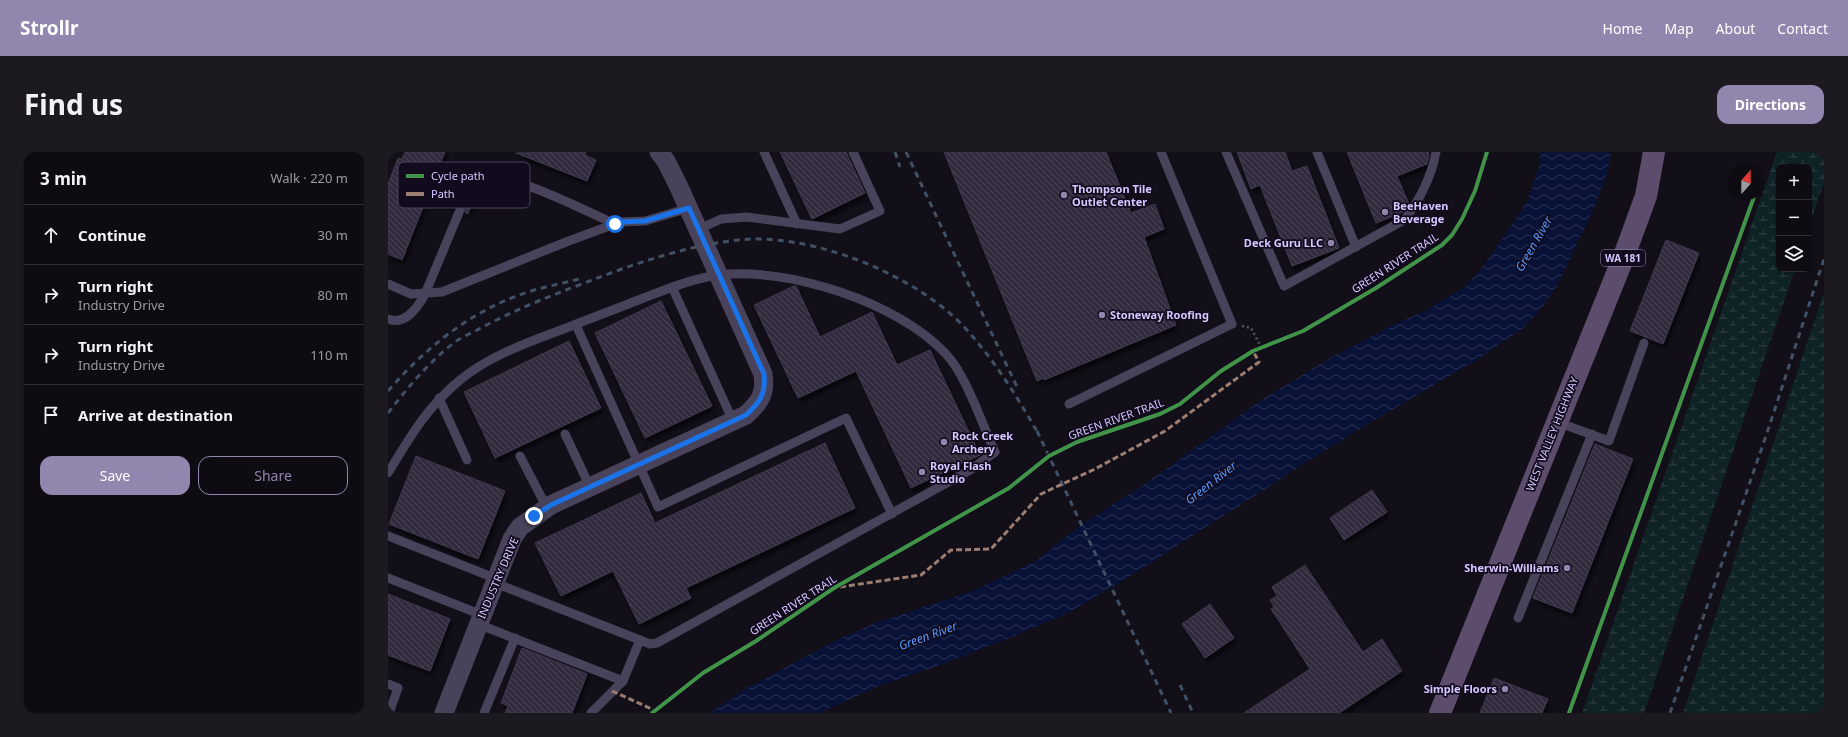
<!DOCTYPE html>
<html lang="en">
<head>
<meta charset="utf-8">
<style>
	:root { --surface:#0e0b13; --page:#1c1921; --text:#f1f3f6; --muted:#9b9ba0; --line:#2e2b33; --accent:#9187ae }
	body { margin:0; font-family:"Noto Sans",sans-serif; background:var(--page); color:var(--text) }
	.controls { position:absolute; right:12px; top:12px; display:grid; overflow:hidden; border-radius:8px; box-shadow:0 1px 3px #0004 }
	.controls button { width:36px; height:36px; display:grid; place-items:center; padding:0; border:0; border-bottom:1px solid var(--line); background:var(--surface); color:var(--text); font:20px sans-serif }
	.compass { position:absolute; left:1340px; top:12px; width:36px; height:36px; border-radius:50%; background:var(--surface); box-shadow:0 1px 3px #0004; rotate:21deg }
	.stop { position:absolute; width:12px; height:12px; margin:-9px; border:3px solid #1a73e8; border-radius:50%; background:#fff }
	.stop.end { background:#1a73e8; border-color:#fff; box-shadow:0 1px 4px #0008 }
	.list { margin:0; padding:0; list-style:none }
	h2 { display:flex; justify-content:space-between; align-items:center; height:52px; margin:0; padding:0 16px; font-size:17px }
	h2 small { font-size:13px; font-weight:400; color:var(--muted) }
	.list li { display:grid; grid-template-columns:26px 1fr auto; gap:12px; align-items:center; box-sizing:border-box; height:60px; padding:0 16px; border-top:1px solid var(--line) }
	.list b { display:block; font-size:15px; white-space:nowrap }
	.list p { margin:0; font-size:13px; white-space:nowrap; color:var(--muted) }
	.list em { font-size:13px; font-style:normal; color:var(--muted) }
	.actions { display:flex; gap:8px; padding:12px 16px }
	.actions a { flex:1; padding:9px 0; border:1px solid var(--accent); border-radius:12px; text-align:center; font-size:14px; color:var(--accent) }
	.actions .main { background:var(--accent); color:#fff }
	.icon { flex:none; width:22px; height:22px; fill:none; stroke:currentColor; stroke-width:2; stroke-linecap:round; stroke-linejoin:round }
	.map { position:relative; flex:none; width:1436px; height:561px; overflow:hidden; border-radius:12px }
	header { display:flex; align-items:center; gap:24px; box-sizing:border-box; height:56px; padding:0 20px; background:var(--accent); color:#fff }
	header strong { font-size:19px }
	nav { display:flex; gap:22px; margin-inline-start:auto; font-size:14px }
	.intro { display:flex; align-items:center; justify-content:space-between; box-sizing:border-box; height:96px; padding:0 24px }
	h1 { margin:0; font-size:28px }
	.button { padding:10px 18px; border-radius:12px; background:var(--accent); color:#fff; font-size:14px; font-weight:700 }
	main { display:flex; gap:24px; padding:0 24px }
	aside { flex:1; background:var(--surface); border-radius:12px; box-shadow:0 1px 3px #0004 }
	.map>svg:first-child { display:block }
	.wetland { fill:url(#wetland-marsh) }
	.water { fill:url(#water-waves) }
	.building { fill:url(#building-back-hatch); stroke:#40394f; filter:url(#shadow) }
	.lines { fill:none; stroke-linecap:round; stroke-linejoin:round }
	.path { stroke:#4c5767; stroke-width:2.5; stroke-dasharray:2 3; stroke-linecap:butt }
	.service { stroke:#48435a; stroke-width:9 }
	.minor { stroke:#48435a; stroke-width:19 }
	.primary { stroke:#5d4c6c; stroke-width:22 }
	.rail { stroke:#415064; stroke-width:3; stroke-dasharray:6 5; stroke-linecap:butt }
	.quiet { stroke:#9b7d72; stroke-width:3; stroke-dasharray:6 3; stroke-linecap:butt }
	.cycleway-casing { stroke:#110b1d; stroke-width:6 }
	.cycleway { stroke:#419447; stroke-width:4 }
	.route { stroke:#1a73e8; stroke-width:5 }
	.poi-dot { fill:#9187ae; stroke:#110b1d; stroke-width:1.5 }
	.labels { text-anchor:middle; stroke-width:3.5; stroke-linejoin:round; paint-order:stroke }
	.shield { fill:#110b1d; stroke:#9b8fbb; stroke-width:1 }
	.shield-label { font-size:10px; font-weight:bold; fill:#d6c7ff }
	.poi-label { font-size:11px; font-weight:bold; fill:#d6c7ff; stroke:#110b1d; text-anchor:start }
	.street-label { font-size:11px; fill:#d6c7ff; stroke:#110b1d }
	.water-label { font-size:12px; font-style:italic; fill:#5598ff; stroke:#110b1d }
	.key { fill:#110b1d; stroke:#4c4361; stroke-width:1 }
	.key-label { font-size:11px; fill:#d6c7ff }
</style>
</head>
<body>
<header>
<strong>Strollr</strong>
<nav><a>Home</a><a>Map</a><a>About</a><a>Contact</a></nav>
</header>
<div class="intro"><h1>Find us</h1><a class="button">Directions</a></div>
<main>
<aside>
<h2>3 min<small>Walk · 220 m</small></h2>
<ul class="list">
<li><svg class="icon" aria-label="ahead" viewBox="0 0 24 24"><path d="M12 20V5M6 11l6-6 6 6"/></svg><div><b>Continue</b></div><em>30 m</em></li>
<li><svg class="icon" aria-label="right" viewBox="0 0 24 24"><path d="M7 20v-9h11M14 6l5 5-5 5"/></svg><div><b>Turn right</b><p>Industry Drive</p></div><em>80 m</em></li>
<li><svg class="icon" aria-label="right" viewBox="0 0 24 24"><path d="M7 20v-9h11M14 6l5 5-5 5"/></svg><div><b>Turn right</b><p>Industry Drive</p></div><em>110 m</em></li>
<li><svg class="icon" aria-label="arrive" viewBox="0 0 24 24"><path d="M6 21V4h12l-3 4 3 4H6"/></svg><div><b>Arrive at destination</b></div></li>
</ul>
<div class="actions"><a class="main">Save</a><a>Share</a></div>
</aside>
<div class="map">
<svg width="1436" height="561" viewBox="0 0 1436 561">
	<defs>
		<pattern id="wetland-marsh" width="20" height="14" patternUnits="userSpaceOnUse"><rect width="20" height="14" fill="#0f2225"/><path d="M1 5h8M5 5V1M11 12h8M15 12V8" fill="none" stroke="#314146"/></pattern>
		<pattern id="water-waves" width="16" height="10" patternUnits="userSpaceOnUse"><rect width="16" height="10" fill="#081237"/><path d="M0 5q4-4 8 0t8 0" fill="none" stroke="#2b3355"/></pattern>
		<pattern id="building-back-hatch" width="6" height="6" patternUnits="userSpaceOnUse"><rect width="6" height="6" fill="#302b3d"/><path d="M-1 5l2 2M0 0l6 6M5-1l2 2" fill="none" stroke="#4d485a"/></pattern>
		<filter id="shadow"><feDropShadow dx="2.5" dy="4.5" stdDeviation="2" flood-color="#0009"/></filter>
	</defs>
	<rect width="100%" height="100%" fill="#120f19"/>
	<g class="wetland">
		<polygon points="1389,0 1436,0 1436,31 1421,75 1421,15 1391,15 1391,117 1407,117 1256,561 1194,561"/>
		<polygon points="1436,140 1436,561 1295,561"/>
	</g>
	<polygon class="water" points="1152,0 1223,0 1219,22 1207,54 1169,134 1153,157 1135,176 1089,208 988,267 917,311 741,425 682,460 624,485 555,512 494,533 431,561 321,561 359,536 446,489 490,470 587,438 648,409 690,375 757,332 872,249 944,205 1009,171 1037,159 1078,134 1096,113 1139,50 1151,15"/>
	<g class="building">
		<polygon points="17,0 57,0 48,21 56,24 54,30 74,38 74,42 78,46 85,42 87,43 80,62 77,60 77,55 74,52 69,53 66,56 47,48 44,53 37,50 14,108 0,102 0,32 10,6 14,7"/>
		<polygon points="198,0 197,3 208,8 199,29 128,1"/>
		<polygon points="392,0 458,0 477,41 424,67"/>
		<polygon points="556,0 718,0 743,61 767,52 776,77 756,85 788,173 656,228 655,226 649,229"/>
		<polygon points="849,0 897,0 904,19 919,14 951,96 904,114 872,33 863,37"/>
		<polygon points="959,0 1040,0 1041,3 1039,12 1009,24 1021,52 1015,60 988,71"/>
		<polygon points="1278,88 1311,101 1275,192 1242,179"/>
		<polygon points="406,134 408,134 432,185 484,160 509,213 542,198 592,303 523,336 468,219 410,246 366,153"/>
		<polygon points="273,149 324,254 257,286 207,181"/>
		<polygon points="181,189 213,256 107,306 76,240"/>
		<polygon points="437,291 467,356 298,436 303,446 251,472 225,419 173,444 147,391 253,341 267,371"/>
		<polygon points="1207,292 1245,307 1184,461 1145,446"/>
		<polygon points="28,304 117,339 90,407 1,372"/>
		<polygon points="984,338 999,360 956,388 942,366"/>
		<polygon points="917,413 975,500 994,487 1014,519 951,561 856,561 922,517 883,457 886,455 882,448 889,444 884,435"/>
		<polygon points="0,442 62,467 42,519 0,503"/>
		<polygon points="822,452 846,486 817,506 794,472"/>
		<polygon points="134,496 199,522 184,561 117,561 120,554 113,551"/>
		<polygon points="1106,526 1160,547 1154,561 1092,561"/>
	</g>
	<g class="lines">
		<polyline class="path" points="854,174 863,176 873,195"/>
		<g class="service">
			<polyline points="376,0 409,72"/>
			<path d="M838,0L896,134L1016,68C1031,50 1044,23 1048,0"/>
			<polyline points="929,0 968,95"/>
			<path d="M79,40C84,34 89,26 98,25C124,21 200,60 227,72"/>
			<polyline points="311,77 333,67 359,65 452,77 492,59 465,0"/>
			<polyline points="0,132 23,142 54,140 178,90 232,70 257,69 301,56"/>
			<polyline points="284,135 345,269"/>
			<path d="M0,167C17,174 30,155 37,142L72,58"/>
			<polyline points="188,173 270,355 458,266 504,362"/>
			<polyline points="51,246 79,308"/>
			<polyline points="681,252 844,172 773,0"/>
			<polyline points="1169,270 1221,289 1256,191"/>
			<polyline points="177,282 202,335"/>
			<polyline points="132,304 159,356"/>
			<path d="M0,321C22,285 39,255 72,228C106,200 151,187 191,171C214,162 236,154 258,145C282,136 306,126 331,123C400,115 510,150 558,202C578,223 594,272 607,300L582,318L269,491L262,492L107,431"/>
			<polyline points="0,384 109,427"/>
			<polyline points="0,426 94,463"/>
			<polyline points="1130,466 1204,282"/>
			<polyline points="90,472 235,529"/>
			<polyline points="0,532 10,536 1,561"/>
			<polyline points="96,561 127,486"/>
			<polyline points="203,561 235,529 252,488"/>
		</g>
		<path class="minor" d="M56,561L124,387L132,375L163,353L358,263C372,250 378,242 375,222L290,33L278,9L271,0"/>
		<polyline class="primary" points="1052,561 1236,104 1258,44 1266,0"/>
		<g class="rail">
			<polyline points="507,0 512,15"/>
			<polyline points="518,0 630,237"/>
			<path d="M0,239C41,192 89,154 150,137C165,133 180,130 195,126"/>
			<path d="M0,261C20,235 41,210 67,190C74,185 83,181 91,177C126,158 162,144 199,130C248,111 298,94 350,88C423,80 529,123 578,177C607,209 630,246 651,283"/>
			<polyline points="649,279 783,561"/>
			<polyline points="792,533 805,561"/>
			<polyline points="1282,561 1380,278 1436,107"/>
		</g>
		<g class="quiet">
			<polyline points="452,435 533,423 563,398 603,397 653,342 707,317 777,279 871,210 865,199"/>
			<polyline points="224,539 266,558"/>
		</g>
		<g class="cycleway-casing">
			<g id="cycleway">
				<polyline points="264,561 315,521 368,489 446,436 621,336 661,304 689,290 772,262 792,252 833,219 865,199 915,179 988,136 1054,93 1064,83 1074,67 1087,39 1099,0"/>
				<polyline points="1181,561 1367,42"/>
			</g>
		</g>
		<use href="#cycleway" class="cycleway"/>
	</g>
	<g class="lines">
		<path class="route" d="M146,364L163,353L358,263C372,250 378,242 376,222L301,56L257,69L232,70L227,72"/>
	</g>
	<g class="poi-dot">
		<circle cx="676" cy="43" r="4"/>
		<circle cx="997" cy="60" r="4"/>
		<circle cx="943" cy="91" r="4"/>
		<circle cx="714" cy="163" r="4"/>
		<circle cx="556" cy="290" r="4"/>
		<circle cx="534" cy="320" r="4"/>
		<circle cx="1179" cy="416" r="4"/>
		<circle cx="1117" cy="537" r="4"/>
	</g>
	<g class="labels">
		<rect class="shield" x="1213" y="98" width="44" height="16" rx="3"/>
		<g class="shield-label">
			<text x="1235" y="110">WA 181</text>
		</g>
		<g class="poi-label">
			<text x="684" y="41">Thompson Tile<tspan x="684" dy="13">Outlet Center</tspan></text>
			<text x="1005" y="58">BeeHaven<tspan x="1005" dy="13">Beverage</tspan></text>
			<text x="935" y="95" text-anchor="end">Deck Guru LLC</text>
			<text x="722" y="167">Stoneway Roofing</text>
			<text x="564" y="288">Rock Creek<tspan x="564" dy="13">Archery</tspan></text>
			<text x="542" y="318">Royal Flash<tspan x="542" dy="13">Studio</tspan></text>
			<text x="1171" y="420" text-anchor="end">Sherwin-Williams</text>
			<text x="1109" y="541" text-anchor="end">Simple Floors</text>
		</g>
		<g class="street-label">
			<text transform="translate(1007 111) rotate(-33)" y="4">GREEN RIVER TRAIL</text>
			<text transform="translate(728 267) rotate(-20)" y="4">GREEN RIVER TRAIL</text>
			<text transform="translate(1164 282) rotate(-68)" y="4">WEST VALLEY HIGHWAY</text>
			<text transform="translate(110 426) rotate(-67)" y="4">INDUSTRY DRIVE</text>
			<text transform="translate(405 453) rotate(-33)" y="4">GREEN RIVER TRAIL</text>
		</g>
		<g class="water-label">
			<text transform="translate(1146 92) rotate(-60)" y="4">Green River</text>
			<text transform="translate(823 331) rotate(-38)" y="4">Green River</text>
			<text transform="translate(540 484) rotate(-20)" y="4">Green River</text>
		</g>
	</g>
	<rect x="10" y="10" width="132" height="46" rx="6" class="key"/>
	<rect x="18" y="22" width="18" height="4" fill="#419447"/>
	<rect x="18" y="40" width="18" height="4" fill="#9b7d72"/>
	<g class="key-label">
		<text x="43" y="28">Cycle path</text>
		<text x="43" y="46">Path</text>
	</g>
</svg>
<div class="controls">
<button>+</button>
<button>−</button>
<button><svg class="icon" aria-label="layers" viewBox="0 0 24 24"><path d="M12 4l9 5-9 5-9-5zM3 14l9 5 9-5"/></svg></button>
</div>
<svg class="compass" viewBox="-18 -18 36 36"><path d="M0-13l5 13h-10z" fill="#e53935"/><path d="M0 13l5-13h-10z" fill="#9b9ba0"/></svg>
<div class="stop" style="left:227px;top:72px"></div>
<div class="stop end" style="left:146px;top:364px"></div>
</div>
</main>
</body>
</html>
